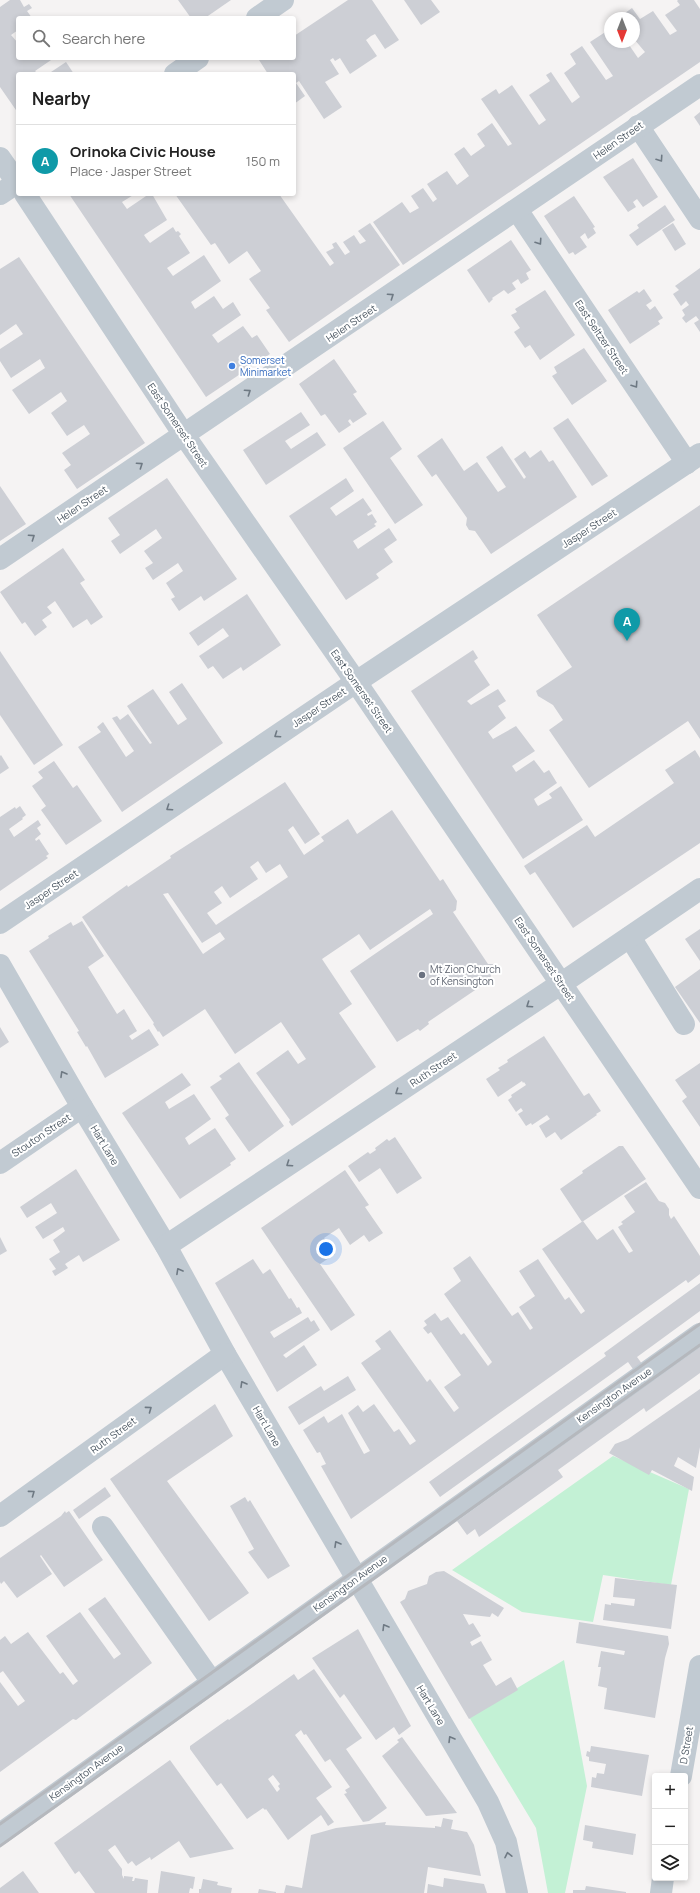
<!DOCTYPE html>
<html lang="en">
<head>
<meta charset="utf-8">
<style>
	:root { --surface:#fff; --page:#f2f2f2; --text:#222; --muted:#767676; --line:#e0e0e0; --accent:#1a73e8 }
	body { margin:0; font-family:Manrope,sans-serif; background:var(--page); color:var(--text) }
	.controls { position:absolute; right:12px; bottom:12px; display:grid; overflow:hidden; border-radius:4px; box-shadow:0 2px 6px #0003 }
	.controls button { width:36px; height:36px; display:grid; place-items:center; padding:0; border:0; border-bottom:1px solid var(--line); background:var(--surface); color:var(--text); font:20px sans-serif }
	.compass { position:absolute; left:604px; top:12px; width:36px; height:36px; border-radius:50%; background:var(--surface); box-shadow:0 2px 6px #0003; rotate:180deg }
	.you { position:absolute; left:326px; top:1249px; width:14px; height:14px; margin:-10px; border:3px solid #fff; border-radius:50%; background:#1a73e8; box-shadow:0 0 0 6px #1a73e833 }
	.badge { display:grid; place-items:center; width:26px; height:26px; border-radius:50%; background:var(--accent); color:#fff; font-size:13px; font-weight:700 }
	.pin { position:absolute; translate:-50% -33px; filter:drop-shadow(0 1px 2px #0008) }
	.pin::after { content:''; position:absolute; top:21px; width:14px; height:12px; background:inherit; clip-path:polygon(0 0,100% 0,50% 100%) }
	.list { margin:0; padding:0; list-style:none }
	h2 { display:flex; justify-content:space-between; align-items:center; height:52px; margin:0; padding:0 16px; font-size:17px }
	h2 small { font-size:13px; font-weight:400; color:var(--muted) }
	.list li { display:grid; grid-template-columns:26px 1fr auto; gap:12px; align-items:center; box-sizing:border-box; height:72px; padding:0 16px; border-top:1px solid var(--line) }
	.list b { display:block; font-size:15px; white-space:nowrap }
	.list p { margin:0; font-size:13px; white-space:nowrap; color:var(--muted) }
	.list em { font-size:13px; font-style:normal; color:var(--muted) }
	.icon { flex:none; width:22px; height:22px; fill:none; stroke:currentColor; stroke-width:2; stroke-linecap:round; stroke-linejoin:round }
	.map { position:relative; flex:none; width:700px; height:1893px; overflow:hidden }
	.search { position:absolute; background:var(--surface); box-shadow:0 2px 6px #0003; left:16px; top:16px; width:280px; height:44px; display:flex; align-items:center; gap:10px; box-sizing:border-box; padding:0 14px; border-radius:4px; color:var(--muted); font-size:15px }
	.panel { position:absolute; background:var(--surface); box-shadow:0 2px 6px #0003; left:16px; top:72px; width:280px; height:124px; border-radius:4px }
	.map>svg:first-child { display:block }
	.green { fill:#c3f1d5 }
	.building { fill:#cdcfd5; fill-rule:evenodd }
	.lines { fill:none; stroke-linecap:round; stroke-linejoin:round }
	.minor { stroke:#c1cad2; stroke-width:22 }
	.rail { stroke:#b5b8bd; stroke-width:3 }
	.oneway { stroke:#6e7983 }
	.shop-dot { fill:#3f7fe0; stroke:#fff; stroke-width:1.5 }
	.worship-dot { fill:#6b7280; stroke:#fff; stroke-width:1.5 }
	.labels { text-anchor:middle; stroke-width:4; stroke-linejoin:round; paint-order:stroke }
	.street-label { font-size:10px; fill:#4a5661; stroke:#fff }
	.shop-label { font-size:10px; fill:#366cbe; stroke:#fff; text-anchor:start }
	.worship-label { font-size:10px; fill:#5b616d; stroke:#fff; text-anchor:start }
</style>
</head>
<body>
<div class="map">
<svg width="700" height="1893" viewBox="0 0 700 1893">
	<rect width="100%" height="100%" fill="#f5f3f3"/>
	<g class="green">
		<polygon points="613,1456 689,1489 671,1585 603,1575 593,1622 522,1612 452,1570"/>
		<polygon points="564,1660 587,1786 565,1893 548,1893 536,1828 469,1717"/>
	</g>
	<g class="building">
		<polygon points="10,0 20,0 24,7 29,4 32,8 27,11 32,18 18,18 18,30 11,35 18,43 18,58 54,58 35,71 38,74 18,74 18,113 0,87 0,7"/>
		<polygon points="178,0 231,0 205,18 191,18"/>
		<polygon points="348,0 372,0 399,40 385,49 375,34 371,36 366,40 377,56 350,74 340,58 335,61 333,58 330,60 339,74 325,82 342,107 324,119 299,81 296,83 305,96 294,104 294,74 268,74 259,60 262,58 294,58 294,36"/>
		<polygon points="404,0 431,0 440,12 421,25"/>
		<polygon points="678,0 694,0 700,9 700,62 403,265 373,222 402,202 410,213 419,208 411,196 423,188 433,202 437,199 427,184 447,171 457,185 469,176 454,154 464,147 471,156 485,146 477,134 492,123 508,146 512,144 481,99 496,89 499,94 512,85 539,125 546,120 529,95 550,81 546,75 551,72 572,103 580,97 564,73 576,64 570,54 582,46 606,80 613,76 590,42 610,29 610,42 627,42 638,58 645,52 634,39 634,18 618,18 632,8 640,19 653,11 670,35 677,31 665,15 680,5 677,1"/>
		<polygon points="66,62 74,74 48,74"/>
		<polygon points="700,112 700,126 694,117"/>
		<polygon points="633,158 658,197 643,207 637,199 633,202 636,207 628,212 603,177"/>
		<polygon points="69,194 135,194 122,202 127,209 149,194 152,194 167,220 144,235 146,238 150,243 173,227 176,232 178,231 181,234 179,236 190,253 167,268 173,276 204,255 221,281 191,302 195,309 214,296 223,309 233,302 241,315 212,335 218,343 243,326 252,338 257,335 270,354 206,397"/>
		<polygon points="175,194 279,194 330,266 334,263 326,252 334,248 332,244 336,242 345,255 350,252 343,242 354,235 360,244 366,241 358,231 370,223 400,265 289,342 266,310 270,308 249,279 261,271 247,251 229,264 215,243 211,245"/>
		<polygon points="574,196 595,227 593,228 596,233 588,239 585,233 580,237 587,247 575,255 573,252 569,254 544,216"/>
		<polygon points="665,205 675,220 637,246 629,235 639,228 637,225"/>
		<polygon points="673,223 686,244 675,251 662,230"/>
		<polygon points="511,240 531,270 526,273 529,279 521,284 518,279 512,283 516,289 508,294 504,290 492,298 493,299 489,303 467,270"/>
		<polygon points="19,257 145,443 77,489 64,470 71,465 62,453 90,434 84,425 67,436 51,413 67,401 61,392 29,414 12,390 45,368 40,359 11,378 0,361 0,349 23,334 16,324 0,335 0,269"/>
		<polygon points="700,268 700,332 694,323 699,320 696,316 686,323 682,318 685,315 682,310 689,305 686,301 681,306 673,294 679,290 675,286"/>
		<polygon points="644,289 652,301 646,305 650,310 655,306 663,318 658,321 660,324 630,344 608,310 637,291 639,293"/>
		<polygon points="545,290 575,335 540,360 530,345 525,348 514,332 520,328 511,315 517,312 515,309"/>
		<polygon points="584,348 607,381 572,405 552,376 557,373 554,367"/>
		<polygon points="334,359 357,392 353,394 367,414 353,423 350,419 348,421 351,425 339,433 325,414 321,416 299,384"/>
		<polygon points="301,412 310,425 285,441 291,449 317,432 326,445 266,485 243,450"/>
		<polygon points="568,418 608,476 592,486 553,428"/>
		<polygon points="383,421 402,449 390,458 423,505 395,524 343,448"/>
		<polygon points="442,438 464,471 477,462 498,492 506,487 486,457 502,446 524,479 526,477 514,459 525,451 530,458 541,450 549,462 553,460 577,497 491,554 475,531 469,530 466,525 467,518 436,474 432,477 417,456"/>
		<polygon points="167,478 237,579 204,601 201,596 179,611 171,599 175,597 166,583 183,571 178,563 153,580 145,568 153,563 144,551 162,538 156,529 120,554 111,541 120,535 108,518"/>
		<polygon points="346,478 354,491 330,508 336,516 363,498 372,511 367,514 368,516 372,514 377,522 374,524 376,526 353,541 358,549 389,528 397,540 384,549 393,562 376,574 379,578 346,600 289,516"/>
		<polygon points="0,486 26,524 0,541"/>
		<polygon points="700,505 700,739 688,721 589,788 549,730 563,720 553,705 538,696 536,691 572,667 537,615"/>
		<polygon points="63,548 85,580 80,583 103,617 91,625 87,619 73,628 55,601 47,607 52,613 42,620 47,627 35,636 25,622 22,624 0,592"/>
		<polygon points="247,594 281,645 243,671 241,667 223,679 213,666 208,669 199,656 229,636 223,628 198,646 189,633"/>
		<polygon points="473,650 478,658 474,661 490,685 467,701 471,705 498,689 506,701 498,706 506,718 488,732 493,739 516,726 535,751 512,766 516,772 534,760 544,773 549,770 557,783 534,799 536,803 538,806 552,798 549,794 561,786 583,820 523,859 411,691"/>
		<polygon points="0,651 63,745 34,765 0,715"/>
		<polygon points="182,683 223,743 122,812 78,747 101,732 97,727 103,722 126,757 134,751 112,718 117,716 120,720 128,714 150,744 152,743 127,706 153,689 178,725 187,719 169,692"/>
		<polygon points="695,750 700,758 700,843 573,928 535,872 530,875 524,866 587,825 595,837 674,783 665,770"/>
		<polygon points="1,755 9,768 0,774 0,756"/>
		<polygon points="54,761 73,788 77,785 102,821 66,845 41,810 46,806 32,786 43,778 38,772"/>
		<path d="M285,782L320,834L305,844L293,826L288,830L304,855L324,841L321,837L348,819L357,834L392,810L440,881L443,879L457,901L456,910L453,912L488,964H493L490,980L428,1022L429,1024L420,1031L418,1029L397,1042L350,971L433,914L430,909L370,950L359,934L322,959L352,1004L339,1013L376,1067L292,1126L289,1122L290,1120L256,1073L288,1050L298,1064L306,1059L281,1022L235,1054L205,1009L163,1037L159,1031L158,1032L153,1024L154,1023L82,917L127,885L128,887L171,858L170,856ZM258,861L266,873L280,864L288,877L216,925L207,913L222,903L214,892L222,886L230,898L258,879L250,867ZM168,893L202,943L220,932L225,939L203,954L163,894Z"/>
		<polygon points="20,806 26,815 22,818 23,819 9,829 14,837 38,820 41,825 37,828 41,834 35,839 36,841 39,839 49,854 46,856 48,858 0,891 0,817 15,807 16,809"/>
		<polygon points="82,921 104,956 88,967 117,1014 124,1009 137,1031 129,1036 132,1040 149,1029 159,1045 105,1078 87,1046 86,1047 77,1032 79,1031 29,951 49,938 48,936 71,922 73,926"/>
		<polygon points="700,929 700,961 685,939"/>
		<polygon points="700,969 700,1023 675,987"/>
		<polygon points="0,1027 9,1042 0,1048"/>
		<polygon points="544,1036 584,1096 589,1093 601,1111 596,1114 597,1115 561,1140 555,1132 546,1138 539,1126 550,1119 547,1115 532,1125 531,1123 526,1126 518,1114 523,1111 521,1108 516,1112 508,1100 512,1097 511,1095 526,1085 524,1082 523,1083 522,1081 498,1097 486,1079 500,1070 498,1068 508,1062 507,1060"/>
		<polygon points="239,1062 284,1126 249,1152 225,1118 229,1115 210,1087 222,1079 219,1076"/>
		<polygon points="700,1063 700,1127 682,1101 687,1097 675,1080"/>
		<polygon points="182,1073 191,1085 165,1102 169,1109 194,1094 211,1119 185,1138 189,1145 215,1128 236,1159 230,1163 231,1165 180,1199 122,1113"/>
		<polygon points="395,1137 422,1178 397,1194 380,1168 359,1182 348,1166 368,1152 370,1154 376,1150 375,1148 387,1139 389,1141"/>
		<polygon points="619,1146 623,1146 646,1179 582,1222 560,1189 583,1173 582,1171"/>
		<polygon points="76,1169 120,1240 83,1262 79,1255 65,1264 68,1268 55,1276 52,1271 56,1269 49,1259 60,1252 53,1240 65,1231 63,1227 43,1239 35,1227 57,1213 51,1203 27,1218 20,1207"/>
		<polygon points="345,1170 369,1205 365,1207 383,1233 369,1242 364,1235 350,1245 339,1228 324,1238 335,1254 320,1264 355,1315 331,1331 261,1228"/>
		<polygon points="646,1182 659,1201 665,1203 669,1209 669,1215 671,1219 674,1216 700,1256 700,1274 688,1283 686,1280 351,1519 321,1466 326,1464 320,1452 317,1453 303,1430 324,1416 328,1423 342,1414 364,1454 370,1451 348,1413 358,1405 363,1412 374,1404 394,1432 399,1429 410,1445 416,1441 361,1363 381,1349 375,1341 390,1330 427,1382 430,1379 454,1412 459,1408 444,1387 461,1375 431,1332 428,1334 423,1328 427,1325 424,1321 435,1313 441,1321 448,1317 461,1335 464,1333 488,1366 492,1362 444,1294 461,1281 453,1268 470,1256 512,1316 518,1312 530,1330 533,1328 519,1307 535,1296 519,1271 538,1259 565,1300 569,1297 581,1314 585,1311 542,1249 583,1221 597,1240 613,1229 629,1253 633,1251 618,1227 623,1224 621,1222 635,1212 624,1196"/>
		<polygon points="0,1237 7,1251 0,1255"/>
		<polygon points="253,1259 263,1274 270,1269 289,1299 291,1298 297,1308 299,1307 302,1313 270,1332 274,1338 308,1317 311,1322 314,1320 320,1330 283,1355 286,1358 304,1345 317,1365 277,1392 215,1283"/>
		<polygon points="700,1283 700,1311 637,1357 654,1380 700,1347 700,1373 646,1412 644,1408 558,1470 563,1477 479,1537 475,1529 467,1535 457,1521 645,1386 628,1362 440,1497 429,1482 606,1356 604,1353"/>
		<polygon points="348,1376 356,1390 299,1425 288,1407 321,1386 324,1391"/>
		<polygon points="700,1389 700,1447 696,1468 678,1457 674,1466 694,1477 692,1491 652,1470 649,1475 609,1453 615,1444 628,1439"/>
		<polygon points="215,1404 233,1436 167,1481 249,1593 209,1621 110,1479"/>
		<polygon points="105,1487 111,1496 79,1519 73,1510"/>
		<polygon points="245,1497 248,1502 250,1500 290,1566 268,1579 248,1552 254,1549 230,1506"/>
		<polygon points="65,1511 66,1513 69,1511 103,1560 64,1587 41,1555 40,1556 52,1574 17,1598 4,1581 1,1584 0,1582 0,1558 61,1516"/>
		<polygon points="444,1571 504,1608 498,1617 492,1613 490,1617 463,1614 469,1625 473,1623 481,1636 470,1642 472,1646 481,1641 492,1660 483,1665 496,1686 511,1677 518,1690 469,1719 400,1602 405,1599 408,1591 427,1584 429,1576 436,1572"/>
		<polygon points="615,1578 677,1585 671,1629 603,1620 605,1604 611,1605 611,1603 634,1606 635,1599 613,1597"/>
		<polygon points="105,1597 152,1663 76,1720 73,1719 0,1772 0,1682 18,1706 25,1701 3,1671 0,1673 0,1640 5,1636 11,1644 28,1632 60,1674 63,1672 73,1685 78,1681 46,1636 80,1612 114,1659 121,1654 88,1609"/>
		<polygon points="579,1622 668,1636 669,1644 665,1658 655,1718 604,1709 607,1688 598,1686 601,1667 598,1667 601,1651 624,1655 625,1651 576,1643"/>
		<polygon points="358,1629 411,1726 399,1735 394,1727 376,1740 344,1694 340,1698 312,1658"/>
		<path d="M314,1669L362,1738L346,1749L387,1808L369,1821L363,1822L344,1794L347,1793L345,1790L350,1787L330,1759L325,1762L306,1734L304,1735L301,1730L295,1735L332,1787L316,1798L334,1822L328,1826L321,1815L288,1840L266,1809L265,1810L263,1808L247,1819L221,1783L217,1786L190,1749V1746L228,1719L229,1720L294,1674L298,1680ZM273,1775L280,1784L278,1786L280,1789L277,1792L268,1779Z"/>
		<polygon points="402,1737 457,1813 426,1816 382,1756 399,1742 397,1740"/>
		<polygon points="591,1746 649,1755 642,1796 591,1787 592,1777 596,1778 597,1773 604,1774 606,1764 589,1761 589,1757 586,1756 587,1751 590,1752"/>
		<polygon points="170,1760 234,1849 190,1858 179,1841 151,1860 150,1857 136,1866 132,1861 128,1864 115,1845 108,1850 122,1869 122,1875 124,1879 124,1876 133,1877 132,1881 134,1881 135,1878 148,1880 147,1893 95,1893 79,1871 75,1874 54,1843"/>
		<polygon points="443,1818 453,1820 451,1829 467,1832 474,1845 481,1876 428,1867 424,1893 284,1893 286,1885 302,1888 311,1835 336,1828 386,1822 385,1825 435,1828 435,1826 441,1827"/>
		<polygon points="585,1825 636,1834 633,1855 592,1848 593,1842 583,1840"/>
		<polygon points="23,1871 39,1893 0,1893 0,1888"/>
		<polygon points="161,1871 195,1877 193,1889 190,1888 189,1893 158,1893"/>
		<polygon points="444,1878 484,1884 487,1893 427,1893 428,1884 443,1887"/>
		<polygon points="203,1879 218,1882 217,1885 232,1888 231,1893 199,1893 199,1889 201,1889"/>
		<polygon points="586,1886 626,1892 626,1893 573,1893 573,1890 585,1890"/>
		<polygon points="259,1889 276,1892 276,1893 258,1893"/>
	</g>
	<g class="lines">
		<g class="minor">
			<polyline points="257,18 283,0"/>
			<polyline points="175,74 198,58"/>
			<polyline points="638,126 700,219"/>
			<polyline points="0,158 18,184"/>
			<polyline points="0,194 18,182"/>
			<polyline points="25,194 184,435 356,682 700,1188"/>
			<polyline points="517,210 687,463"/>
			<polyline points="0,559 700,85"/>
			<polyline points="0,923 356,682 700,454"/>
			<polyline points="630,937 684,1024"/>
			<polyline points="0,965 82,1107 166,1246 225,1354 488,1802 506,1842 517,1893"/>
			<polyline points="0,1163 82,1107"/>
			<polyline points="166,1246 562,983 700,889"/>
			<polyline points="0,1516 225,1354"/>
			<polyline points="103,1527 212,1682"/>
			<polyline points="681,1776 700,1666"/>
			<polyline points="0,1834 700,1334"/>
			<polyline points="661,1893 663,1878"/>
		</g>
		<g class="rail">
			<polyline points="0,1824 700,1324"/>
			<polyline points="0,1846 700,1345"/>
		</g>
	</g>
	<defs><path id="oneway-chevron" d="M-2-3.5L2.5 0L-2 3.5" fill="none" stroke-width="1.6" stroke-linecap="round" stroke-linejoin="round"/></defs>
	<g class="oneway">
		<use href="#oneway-chevron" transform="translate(660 159) rotate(56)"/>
		<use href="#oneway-chevron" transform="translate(539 242) rotate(56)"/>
		<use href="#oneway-chevron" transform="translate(391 296) rotate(-34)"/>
		<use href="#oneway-chevron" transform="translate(635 385) rotate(56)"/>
		<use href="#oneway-chevron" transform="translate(248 392) rotate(-34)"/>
		<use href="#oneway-chevron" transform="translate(140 465) rotate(-34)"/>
		<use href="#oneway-chevron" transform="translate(32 537) rotate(-34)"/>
		<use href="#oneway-chevron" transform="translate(277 735) rotate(146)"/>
		<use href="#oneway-chevron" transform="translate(169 808) rotate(146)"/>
		<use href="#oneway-chevron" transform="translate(529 1005) rotate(146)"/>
		<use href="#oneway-chevron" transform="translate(63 1074) rotate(-120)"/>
		<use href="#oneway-chevron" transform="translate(398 1092) rotate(146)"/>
		<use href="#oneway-chevron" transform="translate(289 1164) rotate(146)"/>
		<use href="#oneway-chevron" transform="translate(179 1271) rotate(-119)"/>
		<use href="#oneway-chevron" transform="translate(243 1384) rotate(-120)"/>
		<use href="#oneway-chevron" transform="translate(149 1409) rotate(-36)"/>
		<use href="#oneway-chevron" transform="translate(32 1493) rotate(-36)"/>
		<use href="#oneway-chevron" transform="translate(337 1544) rotate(-120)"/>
		<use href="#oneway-chevron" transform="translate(385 1627) rotate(-121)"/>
		<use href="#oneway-chevron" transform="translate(451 1739) rotate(-121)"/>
		<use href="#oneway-chevron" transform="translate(508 1855) rotate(-102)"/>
	</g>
	<circle class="shop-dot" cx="232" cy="366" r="4"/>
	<circle class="worship-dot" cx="422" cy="975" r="4"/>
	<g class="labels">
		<g class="street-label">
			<text transform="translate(618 140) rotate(-35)" y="4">Helen Street</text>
			<text transform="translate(351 323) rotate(-34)" y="4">Helen Street</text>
			<text transform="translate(602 337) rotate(56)" y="4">East Seltzer Street</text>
			<text transform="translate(178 425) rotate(56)" y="4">East Somerset Street</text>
			<text transform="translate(82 504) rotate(-34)" y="4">Helen Street</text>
			<text transform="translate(589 528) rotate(-33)" y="4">Jasper Street</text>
			<text transform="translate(362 691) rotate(55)" y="4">East Somerset Street</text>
			<text transform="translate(319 707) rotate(-34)" y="4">Jasper Street</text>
			<text transform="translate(51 889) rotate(-34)" y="4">Jasper Street</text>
			<text transform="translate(545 959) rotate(56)" y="4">East Somerset Street</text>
			<text transform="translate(433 1069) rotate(-34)" y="4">Ruth Street</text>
			<text transform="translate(41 1135) rotate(-34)" y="4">Stouton Street</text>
			<text transform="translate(105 1145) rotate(59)" y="4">Hart Lane</text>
			<text transform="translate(614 1395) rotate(-35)" y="4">Kensington Avenue</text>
			<text transform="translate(267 1426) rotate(60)" y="4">Hart Lane</text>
			<text transform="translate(113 1435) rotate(-36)" y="4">Ruth Street</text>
			<text transform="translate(350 1583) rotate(-36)" y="4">Kensington Avenue</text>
			<text transform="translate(431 1705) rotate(59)" y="4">Hart Lane</text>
			<text transform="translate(686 1745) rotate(-80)" y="4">D Street</text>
			<text transform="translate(86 1772) rotate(-36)" y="4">Kensington Avenue</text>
		</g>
		<g class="shop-label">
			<text x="240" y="364">Somerset<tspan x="240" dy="12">Minimarket</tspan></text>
		</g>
		<g class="worship-label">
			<text x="430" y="973">Mt Zion Church<tspan x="430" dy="12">of Kensington</tspan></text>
		</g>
	</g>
</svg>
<div class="controls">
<button>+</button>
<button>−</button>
<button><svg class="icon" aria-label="layers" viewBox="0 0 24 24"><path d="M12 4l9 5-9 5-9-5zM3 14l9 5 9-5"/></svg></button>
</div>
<svg class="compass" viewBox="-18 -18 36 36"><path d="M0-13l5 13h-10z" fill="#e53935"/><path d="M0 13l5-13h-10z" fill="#767676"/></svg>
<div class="you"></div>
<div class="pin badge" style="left:627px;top:641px;background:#0f9aa8">A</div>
<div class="search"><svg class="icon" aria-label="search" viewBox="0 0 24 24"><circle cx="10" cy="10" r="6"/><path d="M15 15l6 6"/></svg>Search here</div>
<section class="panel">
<h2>Nearby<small></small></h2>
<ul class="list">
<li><span class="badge" style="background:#0f9aa8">A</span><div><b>Orinoka Civic House</b><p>Place · Jasper Street</p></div><em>150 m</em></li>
</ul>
</section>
</div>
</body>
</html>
